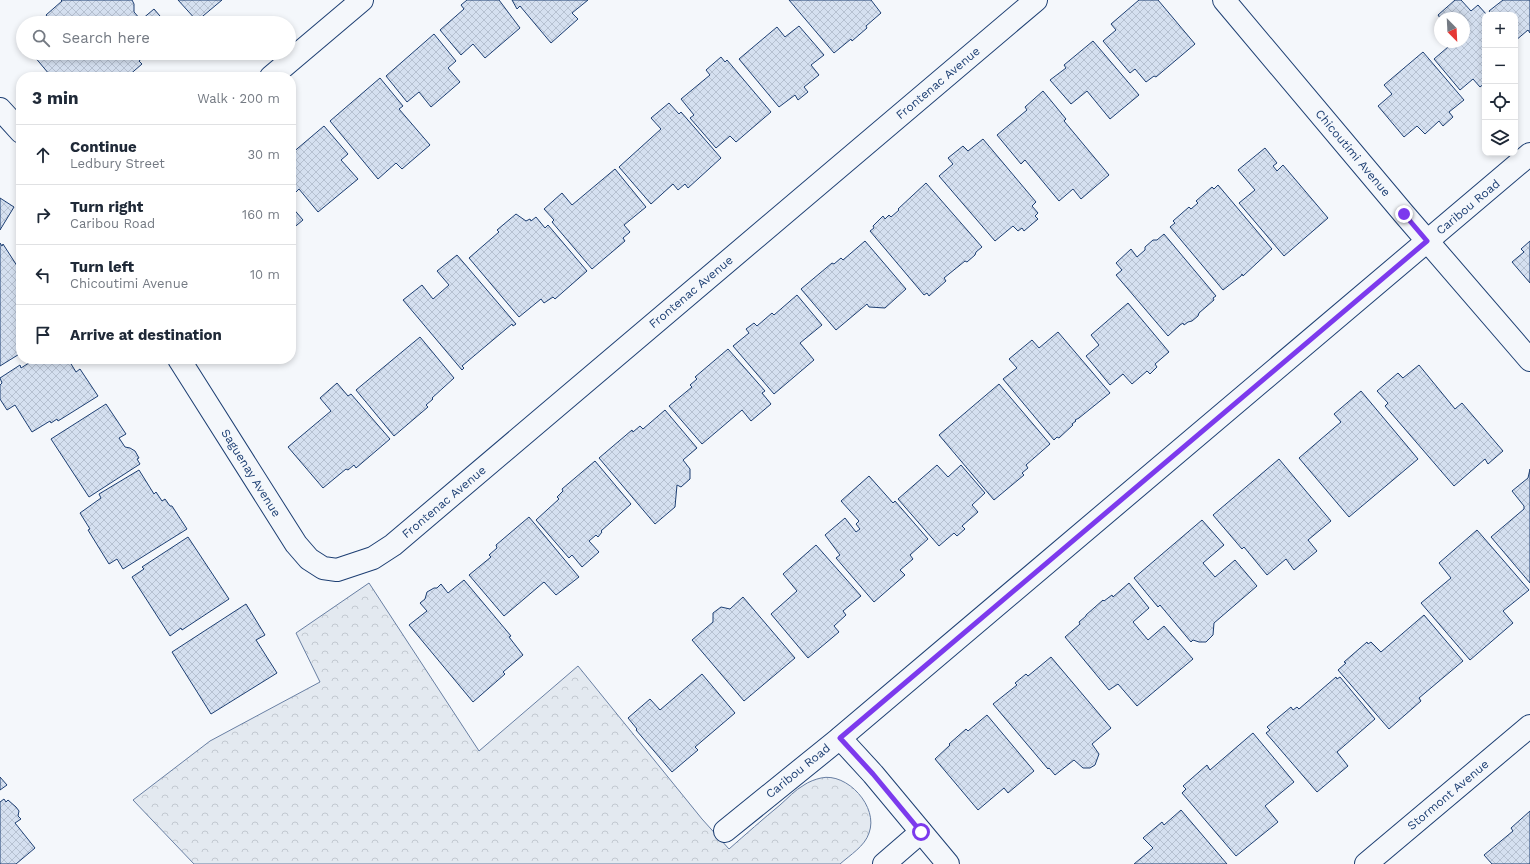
<!DOCTYPE html>
<html lang="en">
<head>
<meta charset="utf-8">
<style>
	:root { --surface:#fff; --page:#f2f2f3; --text:#1f2937; --muted:#747a83; --line:#e0e1e3 }
	body { margin:0; font-family:"Work Sans",sans-serif; background:var(--page); color:var(--text) }
	.controls { position:absolute; right:12px; top:12px; display:grid; overflow:hidden; border-radius:8px; box-shadow:0 2px 6px #0003 }
	.controls button { width:36px; height:36px; display:grid; place-items:center; padding:0; border:0; border-bottom:1px solid var(--line); background:var(--surface); color:var(--text); font:20px sans-serif }
	.compass { position:absolute; left:1434px; top:12px; width:36px; height:36px; border-radius:50%; background:var(--surface); box-shadow:0 2px 6px #0003; rotate:156deg }
	.stop { position:absolute; width:12px; height:12px; margin:-9px; border:3px solid #7c3aed; border-radius:50%; background:#fff }
	.stop.end { background:#7c3aed; border-color:#fff; box-shadow:0 1px 4px #0008 }
	.list { margin:0; padding:0; list-style:none }
	h2 { display:flex; justify-content:space-between; align-items:center; height:52px; margin:0; padding:0 16px; font-size:17px }
	h2 small { font-size:13px; font-weight:400; color:var(--muted) }
	.list li { display:grid; grid-template-columns:26px 1fr auto; gap:12px; align-items:center; box-sizing:border-box; height:60px; padding:0 16px; border-top:1px solid var(--line) }
	.list b { display:block; font-size:15px; white-space:nowrap }
	.list p { margin:0; font-size:13px; white-space:nowrap; color:var(--muted) }
	.list em { font-size:13px; font-style:normal; color:var(--muted) }
	.icon { flex:none; width:22px; height:22px; fill:none; stroke:currentColor; stroke-width:2; stroke-linecap:round; stroke-linejoin:round }
	.map { position:relative; flex:none; width:1530px; height:864px; overflow:hidden }
	.search { position:absolute; background:var(--surface); box-shadow:0 2px 6px #0003; left:16px; top:16px; width:280px; height:44px; display:flex; align-items:center; gap:10px; box-sizing:border-box; padding:0 14px; border-radius:22px; color:var(--muted); font-size:15px }
	.panel { position:absolute; background:var(--surface); box-shadow:0 2px 6px #0003; left:16px; top:72px; width:280px; height:292px; border-radius:16px }
	.map>svg:first-child { display:block }
	.forest { fill:url(#forest-crowns); stroke:#687fa3 }
	.building { fill:url(#building-cross-hatch); stroke:#1d3f73 }
	.lines { fill:none; stroke-linecap:round; stroke-linejoin:round }
	.minor-casing { stroke:#1d3f73; stroke-width:24 }
	.minor { stroke:#f4f7fb; stroke-width:22 }
	.route { stroke:#7c3aed; stroke-width:5 }
	.labels { text-anchor:middle; stroke-width:3; stroke-linejoin:round; paint-order:stroke }
	.street-label { font-size:12px; fill:#1d3f73; stroke:#f4f7fb }
</style>
</head>
<body>
<div class="map">
<svg width="1530" height="864" viewBox="0 0 1530 864">
	<defs>
		<pattern id="forest-crowns" width="20" height="18" patternUnits="userSpaceOnUse"><rect width="20" height="18" fill="#e3e9f0"/><path d="M2 6a3 3 0 1 1 6 0M12 15a3 3 0 1 1 6 0" fill="none" stroke="#c2c9d1"/></pattern>
		<pattern id="building-cross-hatch" width="8" height="8" patternUnits="userSpaceOnUse"><rect width="8" height="8" fill="#d5e0f0"/><path d="M0 0l8 8M0 8l8-8" fill="none" stroke="#b6c1d1"/></pattern>
	</defs>
	<rect width="100%" height="100%" fill="#f4f7fb"/>
	<path class="forest" d="M369,583L479,751L578,666L702,819L729,849C746,834 763,819 780,805C788,798 795,790 804,785C808,782 816,779 821,778C847,772 879,807 869,833C865,846 850,855 840,864H194L133,800L210,741L320,682L296,633Z"/>
	<g class="building">
		<polygon points="61,0 132,0 134,4 134,12 141,20 154,9 166,23 52,23 46,15 62,1"/>
		<polygon points="178,0 222,0 197,21"/>
		<polygon points="467,0 499,0 520,28 485,58 473,44 461,55 440,30 464,9 461,5"/>
		<polygon points="512,0 588,0 572,13 578,19 551,43 520,6 517,9"/>
		<polygon points="789,0 871,0 881,13 866,26 867,28 852,41 851,39 834,53"/>
		<polygon points="1139,0 1158,0 1195,44 1156,77 1154,76 1146,82 1135,69 1130,73 1103,41 1116,30 1111,24"/>
		<polygon points="1455,0 1461,0 1471,11 1478,5 1487,15 1485,15 1485,83 1480,87 1473,79 1460,90 1434,59 1448,47 1443,42 1464,42 1464,18 1440,18 1438,15"/>
		<polygon points="1503,0 1530,0 1530,33 1528,30 1515,41 1515,15 1492,15 1489,11"/>
		<polygon points="799,26 824,55 811,65 819,75 804,87 808,92 798,100 795,95 779,107 739,59 777,27 785,37"/>
		<polygon points="434,34 456,61 448,68 460,82 431,107 419,92 407,102 386,76"/>
		<polygon points="1093,41 1139,95 1110,119 1087,91 1071,104 1050,80 1066,68 1064,65"/>
		<polygon points="1423,52 1464,100 1449,112 1453,117 1443,126 1439,121 1425,134 1417,126 1404,137 1378,106 1392,94 1384,85"/>
		<polygon points="33,53 153,53 148,57 146,55 139,61 142,64 127,77 53,77 50,73 49,74 34,56 35,55"/>
		<polygon points="721,57 725,62 727,60 771,112 736,142 730,136 716,148 690,118 694,115 681,99 710,75 706,70"/>
		<polygon points="380,78 403,106 399,109 430,145 402,169 396,163 378,179 330,121"/>
		<polygon points="1043,91 1066,119 1064,121 1109,175 1081,199 1073,189 1059,201 1025,160 1021,164 997,135 1027,110 1025,107"/>
		<polygon points="669,103 679,114 681,112 721,158 688,188 685,184 678,190 673,184 651,204 619,167 661,129 651,118"/>
		<polygon points="324,126 348,154 341,160 358,179 318,212 299,189 295,193 291,188 291,154"/>
		<polygon points="983,139 1036,202 1032,206 1038,213 1035,216 1038,219 1024,231 1022,228 1018,231 1013,226 995,241 939,176 953,164 948,158 963,146 968,151"/>
		<polygon points="1265,148 1277,163 1273,166 1277,171 1283,165 1328,218 1284,256 1239,203 1255,190 1238,170"/>
		<polygon points="615,169 646,207 624,225 630,232 623,238 625,241 592,269 552,222 554,220 544,209 562,193 572,205"/>
		<polygon points="926,183 982,247 976,252 975,255 967,262 965,261 944,278 946,281 929,296 927,293 924,295 870,231 874,228 873,226 883,216 885,219 889,215 891,217 899,210 898,209"/>
		<polygon points="1218,185 1272,249 1243,276 1242,274 1241,276 1223,290 1170,227 1175,223 1173,221 1189,207 1191,209 1198,203 1196,201 1212,187 1214,189"/>
		<polygon points="0,198 14,207 0,230"/>
		<polygon points="291,206 303,220 291,230"/>
		<polygon points="516,214 526,221 530,219 531,221 536,217 545,228 548,225 587,271 555,299 553,297 544,303 541,299 519,317 469,258 499,232 497,230"/>
		<polygon points="1164,234 1216,296 1213,298 1214,300 1199,313 1198,316 1192,321 1188,322 1184,325 1183,323 1180,325 1168,336 1116,275 1122,270 1116,263 1131,249 1137,257 1145,250 1145,247 1153,240 1157,240"/>
		<polygon points="865,241 906,289 885,308 869,307 867,304 836,330 801,289 832,263 834,264 841,258 843,260"/>
		<polygon points="1530,241 1530,283 1512,262 1524,252 1521,249"/>
		<polygon points="0,243 2,246 3,244 21,272 19,275 21,278 21,353 0,366"/>
		<polygon points="457,255 516,324 513,326 512,324 462,366 464,368 462,370 403,300 422,285 433,299 449,285 437,271"/>
		<polygon points="797,295 822,325 800,343 814,360 774,394 733,346 749,333 746,329 754,323 757,326 772,313 774,315"/>
		<polygon points="1128,303 1169,352 1155,364 1157,367 1150,374 1147,371 1132,384 1123,374 1110,385 1086,356 1099,345 1091,335"/>
		<polygon points="1058,332 1110,393 1079,418 1075,420 1076,421 1072,424 1073,425 1059,438 1057,437 1054,440 1003,379 1017,368 1009,359 1032,340 1039,348"/>
		<polygon points="420,337 454,378 432,398 433,399 426,405 428,407 394,436 356,390"/>
		<polygon points="728,349 765,391 762,393 771,404 751,421 742,410 702,444 669,406 692,387 690,385 697,379 695,377"/>
		<polygon points="35,359 68,359 76,372 80,369 98,396 58,421 57,419 51,423 50,421 32,432 15,405 7,410 0,399 0,385 2,383 0,378 20,365 21,368"/>
		<polygon points="1419,365 1455,409 1462,403 1503,451 1488,464 1485,459 1454,486 1385,406 1388,403 1377,391 1398,373 1403,378"/>
		<polygon points="337,383 348,396 351,394 390,439 356,468 354,465 348,470 346,469 323,488 288,447 331,411 320,398"/>
		<polygon points="999,384 1050,444 1026,465 1028,468 1022,473 1024,475 994,500 939,435"/>
		<polygon points="1361,391 1418,459 1349,517 1299,458 1341,422 1334,414"/>
		<polygon points="106,404 126,434 119,438 125,447 130,448 135,451 139,458 137,459 140,464 89,497 51,439"/>
		<polygon points="665,410 697,448 683,460 690,469 690,479 681,487 677,485 675,507 655,524 599,458 632,430 633,432 640,426 643,429"/>
		<polygon points="1279,459 1331,521 1308,540 1317,551 1294,570 1286,559 1267,575 1244,547 1242,549 1213,515"/>
		<polygon points="595,461 631,504 601,531 602,532 598,537 596,535 589,541 599,552 582,567 572,555 569,558 536,520 559,499 557,497 563,491 562,489"/>
		<polygon points="937,465 948,477 961,465 985,493 972,505 978,512 962,526 965,529 957,536 954,533 939,546 898,499"/>
		<polygon points="1530,469 1530,583 1491,537 1524,509 1524,506 1512,491 1528,478"/>
		<polygon points="139,470 154,494 156,492 162,501 165,499 170,506 172,506 187,529 123,569 117,559 109,564 88,530 90,529 80,513 101,498 99,494"/>
		<polygon points="869,476 893,503 895,501 928,539 910,555 913,559 900,570 905,575 874,602 836,558 840,555 825,535 845,518 856,532 860,529 856,524 859,521 841,501"/>
		<polygon points="529,517 579,577 556,595 544,582 504,616 469,575 491,557 489,555 497,548 496,545"/>
		<polygon points="1202,520 1224,545 1203,563 1215,577 1235,560 1257,586 1214,623 1213,635 1206,642 1199,642 1193,640 1191,642 1160,605 1158,607 1134,578"/>
		<polygon points="1477,530 1529,590 1503,611 1513,623 1470,660 1421,603 1451,578 1439,563"/>
		<polygon points="188,537 229,599 182,630 181,628 170,636 132,577 144,569 142,567"/>
		<polygon points="816,545 861,596 843,611 846,615 834,626 839,632 808,658 771,614 797,591 783,574"/>
		<polygon points="464,580 511,636 509,637 523,655 503,672 505,674 473,702 409,625 427,611 420,603 425,599 427,592 434,588 437,588 441,584 448,593"/>
		<polygon points="1129,583 1149,608 1133,622 1148,640 1164,626 1193,659 1137,706 1118,684 1109,690 1065,637 1080,624 1079,622 1086,616 1086,615 1103,600 1104,601 1112,595 1113,597"/>
		<polygon points="743,597 795,658 744,701 692,640 713,622 713,613 721,607 730,609"/>
		<polygon points="246,604 265,635 256,640 277,673 211,714 172,652"/>
		<polygon points="1424,615 1463,661 1419,698 1421,701 1389,729 1338,670 1346,663 1344,662 1367,642 1368,644 1371,642 1381,652"/>
		<polygon points="1051,657 1111,728 1092,744 1099,754 1095,765 1090,768 1083,768 1074,760 1055,775 1049,768 1048,769 993,704 1017,685 1015,683 1026,674 1028,676"/>
		<polygon points="702,674 735,713 695,747 698,750 672,772 636,730 637,729 628,718 650,699 660,710"/>
		<polygon points="1336,677 1337,679 1340,677 1375,719 1337,752 1348,766 1317,792 1266,733 1270,730 1267,727 1291,707 1293,710 1297,707 1299,709"/>
		<polygon points="987,715 1034,771 1008,793 1004,788 978,810 935,759 950,745 949,744 966,729 968,731"/>
		<polygon points="1253,733 1294,782 1265,806 1278,822 1236,856 1182,793 1186,789 1183,786 1207,765 1210,770"/>
		<polygon points="0,777 7,785 0,790"/>
		<polygon points="4,799 6,802 8,800 16,807 19,811 18,816 21,819 15,823 35,848 16,864 0,864 0,802"/>
		<polygon points="1181,810 1227,864 1134,864 1153,848 1143,838 1162,822 1164,825"/>
		<polygon points="1530,811 1530,864 1492,864 1484,855 1513,831 1511,828"/>
	</g>
	<g class="lines">
		<g class="minor-casing">
			<g id="minor">
				<polyline points="1224,0 1404,214 1530,360"/>
				<polyline points="271,77 362,0"/>
				<polyline points="0,109 21,132"/>
				<polyline points="179,359 296,544 309,559 323,568 337,570 373,558 393,545 1036,0"/>
				<polyline points="840,738 873,774 948,864"/>
				<polyline points="725,831 840,738 1530,154"/>
				<polyline points="884,864 921,832"/>
				<polyline points="1366,864 1530,726"/>
			</g>
		</g>
		<use href="#minor" class="minor"/>
	</g>
	<g class="lines">
		<polyline class="route" points="921,832 873,774 840,738 1427,241 1404,214"/>
	</g>
	<g class="labels">
		<g class="street-label">
			<text transform="translate(938 83) rotate(-40)" y="4">Frontenac Avenue</text>
			<text transform="translate(1353 153) rotate(50)" y="4">Chicoutimi Avenue</text>
			<text transform="translate(1468 207) rotate(-40)" y="4">Caribou Road</text>
			<text transform="translate(691 292) rotate(-40)" y="4">Frontenac Avenue</text>
			<text transform="translate(251 473) rotate(58)" y="4">Saguenay Avenue</text>
			<text transform="translate(444 502) rotate(-40)" y="4">Frontenac Avenue</text>
			<text transform="translate(798 771) rotate(-39)" y="4">Caribou Road</text>
			<text transform="translate(1448 795) rotate(-40)" y="4">Stormont Avenue</text>
		</g>
	</g>
</svg>
<div class="controls">
<button>+</button>
<button>−</button>
<button><svg class="icon" aria-label="locate" viewBox="0 0 24 24"><circle cx="12" cy="12" r="6"/><path d="M12 2v4M12 18v4M2 12h4M18 12h4"/></svg></button>
<button><svg class="icon" aria-label="layers" viewBox="0 0 24 24"><path d="M12 4l9 5-9 5-9-5zM3 14l9 5 9-5"/></svg></button>
</div>
<svg class="compass" viewBox="-18 -18 36 36"><path d="M0-13l5 13h-10z" fill="#e53935"/><path d="M0 13l5-13h-10z" fill="#747a83"/></svg>
<div class="stop" style="left:921px;top:832px"></div>
<div class="stop end" style="left:1404px;top:214px"></div>
<div class="search"><svg class="icon" aria-label="search" viewBox="0 0 24 24"><circle cx="10" cy="10" r="6"/><path d="M15 15l6 6"/></svg>Search here</div>
<section class="panel">
<h2>3 min<small>Walk · 200 m</small></h2>
<ul class="list">
<li><svg class="icon" aria-label="ahead" viewBox="0 0 24 24"><path d="M12 20V5M6 11l6-6 6 6"/></svg><div><b>Continue</b><p>Ledbury Street</p></div><em>30 m</em></li>
<li><svg class="icon" aria-label="right" viewBox="0 0 24 24"><path d="M7 20v-9h11M14 6l5 5-5 5"/></svg><div><b>Turn right</b><p>Caribou Road</p></div><em>160 m</em></li>
<li><svg class="icon" aria-label="left" viewBox="0 0 24 24"><path d="M17 20v-9H6M10 6l-5 5 5 5"/></svg><div><b>Turn left</b><p>Chicoutimi Avenue</p></div><em>10 m</em></li>
<li><svg class="icon" aria-label="arrive" viewBox="0 0 24 24"><path d="M6 21V4h12l-3 4 3 4H6"/></svg><div><b>Arrive at destination</b></div></li>
</ul>
</section>
</div>
</body>
</html>
